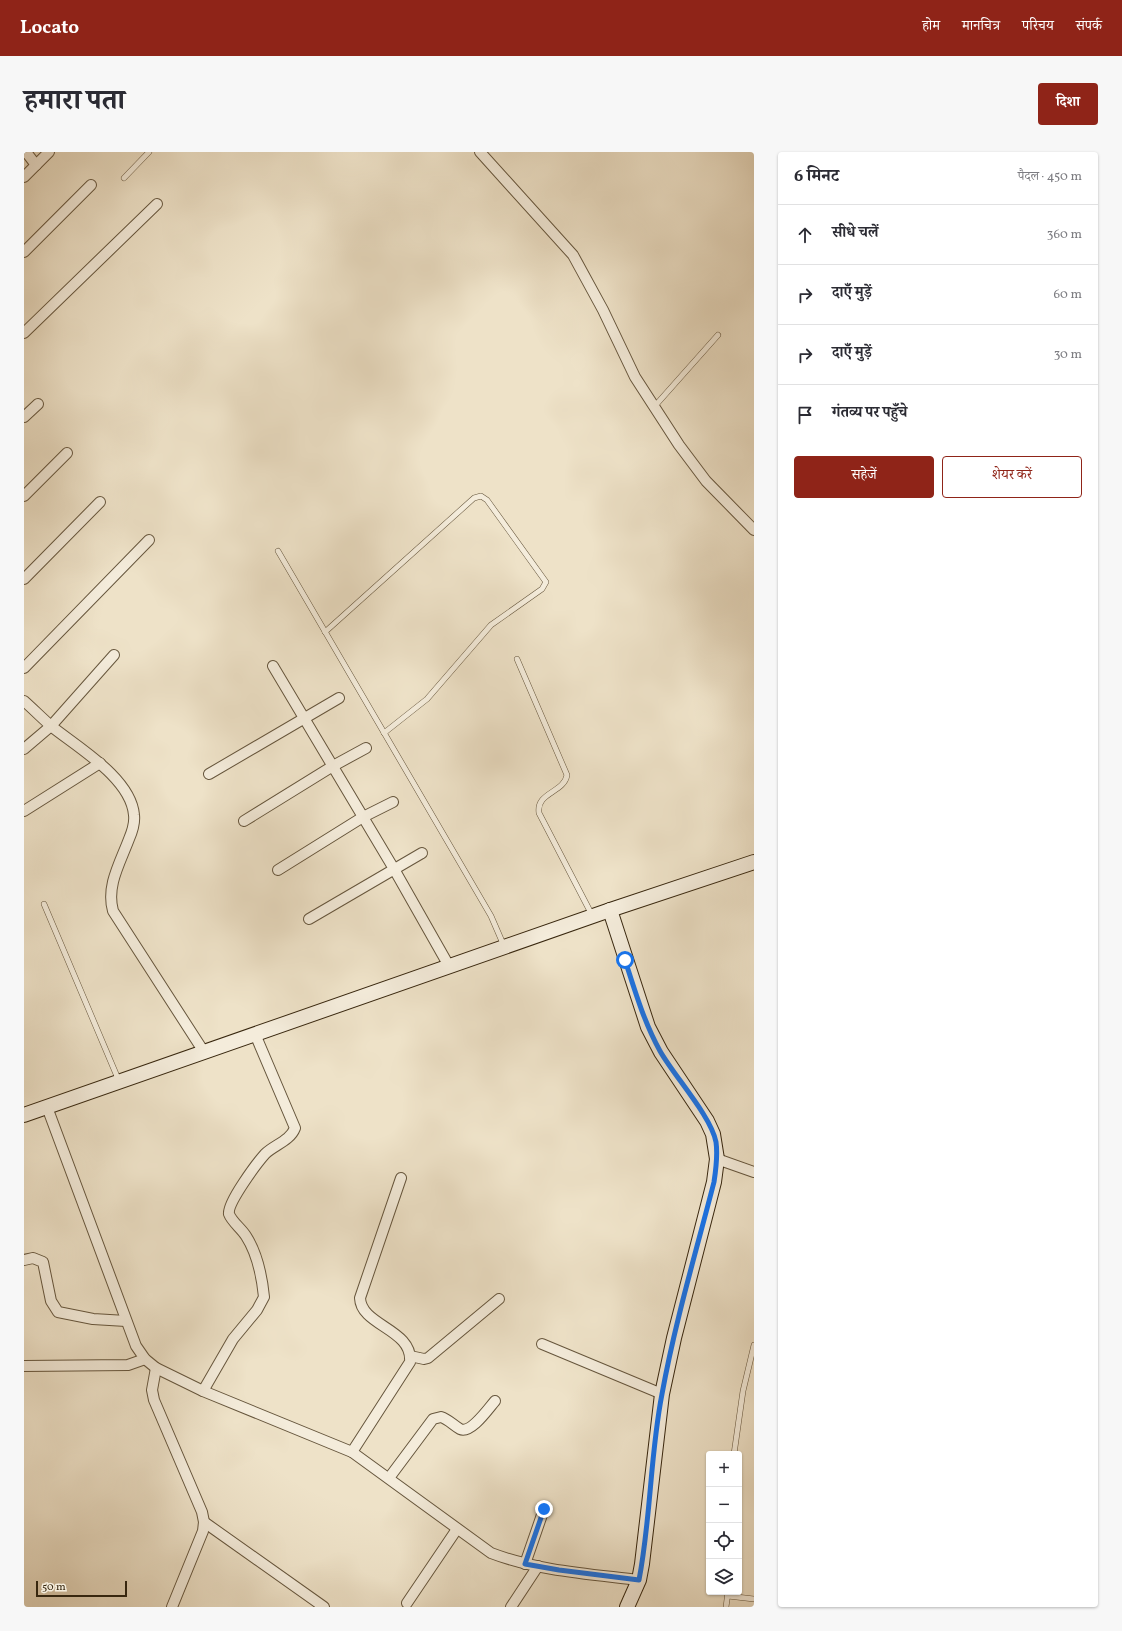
<!DOCTYPE html>
<html lang="hi">
<head>
<meta charset="utf-8">
<style>
	:root { --surface:#fff; --page:#f7f7f7; --text:#2b2b33; --muted:#7c7c81; --line:#e1e1e2; --accent:#8f2418 }
	body { margin:0; font-family:Vollkorn,"Noto Serif Devanagari",serif; background:var(--page); color:var(--text) }
	.controls { position:absolute; right:12px; bottom:12px; display:grid; overflow:hidden; border-radius:4px; box-shadow:0 1px 3px #0004 }
	.controls button { width:36px; height:36px; display:grid; place-items:center; padding:0; border:0; border-bottom:1px solid var(--line); background:var(--surface); color:var(--text); font:20px sans-serif }
	.scale { position:absolute; left:12px; bottom:10px; width:91px; box-sizing:border-box; padding-left:4px; border:2px solid #38270f; border-top:0; font-size:11px; line-height:14px; white-space:nowrap; color:#38270f; -webkit-text-stroke:3px #f4ecdb; paint-order:stroke }
	.stop { position:absolute; width:12px; height:12px; margin:-9px; border:3px solid #1a73e8; border-radius:50%; background:#fff }
	.stop.end { background:#1a73e8; border-color:#fff; box-shadow:0 1px 4px #0008 }
	.list { margin:0; padding:0; list-style:none }
	h2 { display:flex; justify-content:space-between; align-items:center; height:52px; margin:0; padding:0 16px; font-size:17px }
	h2 small { font-size:13px; font-weight:400; color:var(--muted) }
	.list li { display:grid; grid-template-columns:26px 1fr auto; gap:12px; align-items:center; box-sizing:border-box; height:60px; padding:0 16px; border-top:1px solid var(--line) }
	.list b { display:block; font-size:15px; white-space:nowrap }
	.list em { font-size:13px; font-style:normal; color:var(--muted) }
	.actions { display:flex; gap:8px; padding:12px 16px }
	.actions a { flex:1; padding:9px 0; border:1px solid var(--accent); border-radius:4px; text-align:center; font-size:14px; color:var(--accent) }
	.actions .main { background:var(--accent); color:#fff }
	.icon { flex:none; width:22px; height:22px; fill:none; stroke:currentColor; stroke-width:2; stroke-linecap:round; stroke-linejoin:round }
	.map { position:relative; flex:none; width:730px; height:1455px; overflow:hidden; border-radius:4px }
	header { display:flex; align-items:center; gap:24px; box-sizing:border-box; height:56px; padding:0 20px; background:var(--accent); color:#fff }
	header strong { font-size:19px }
	nav { display:flex; gap:22px; margin-inline-start:auto; font-size:14px }
	.intro { display:flex; align-items:center; justify-content:space-between; box-sizing:border-box; height:96px; padding:0 24px }
	h1 { margin:0; font-size:28px }
	.button { padding:10px 18px; border-radius:4px; background:var(--accent); color:#fff; font-size:14px; font-weight:700 }
	main { display:flex; gap:24px; padding:0 24px }
	aside { flex:1; background:var(--surface); border-radius:4px; box-shadow:0 1px 3px #0004 }
	.map>svg:first-child { display:block }
	.lines { fill:none; stroke-linecap:round; stroke-linejoin:round }
	.lane-casing { stroke:#66563d; stroke-width:6 }
	.street-casing { stroke:#66563d; stroke-width:12 }
	.secondary-casing { stroke:#38270f; stroke-width:16 }
	.lane { stroke:#f4ecdb; stroke-width:5 }
	.street { stroke:#f4ecdb; stroke-width:10 }
	.secondary { stroke:#f4ecdb; stroke-width:14 }
	.route { stroke:#1a73e8; stroke-width:5 }
</style>
</head>
<body>
<header>
<strong>Locato</strong>
<nav><a>होम</a><a>मानचित्र</a><a>परिचय</a><a>संपर्क</a></nav>
</header>
<div class="intro"><h1>हमारा पता</h1><a class="button">दिशा</a></div>
<main>
<div class="map">
<svg width="730" height="1455" viewBox="0 0 730 1455">
	<rect width="100%" height="100%" fill="#eee2c8"/>
	<filter id="stains"><feTurbulence type="fractalNoise" baseFrequency=".005" numOctaves="4"/><feColorMatrix values="0 0 0 0 .2 0 0 0 0 .09 0 0 0 0 .02 0 0 0 .5 -.17"/></filter>
	<radialGradient id="worn" r=".72"><stop offset=".6" stop-color="#630" stop-opacity="0"/><stop offset="1" stop-color="#630" stop-opacity=".3"/></radialGradient>
	<g class="lines">
		<g class="lane-casing">
			<g id="lane">
				<polyline points="100,26 125,0"/>
				<polyline points="630,255 694,183"/>
				<polyline points="254,399 467,764 480,794"/>
				<polyline points="301,480 450,346 457,344 463,348 522,430 518,437 467,473 403,547 360,581"/>
				<path d="M493,507L543,623C540,641 512,640 515,661L568,763"/>
				<polyline points="20,752 95,929"/>
				<polyline points="710,1302 719,1239 730,1193"/>
				<polyline points="704,1444 730,1447"/>
				<polyline points="702,1455 704,1440"/>
			</g>
		</g>
		<g class="street-casing">
			<g id="street">
				<polyline points="2,0 12,13"/>
				<polyline points="456,0 549,103 579,158 611,225 655,293 682,329 730,378"/>
				<polyline points="0,25 25,0"/>
				<polyline points="0,100 67,33"/>
				<polyline points="0,181 133,52"/>
				<polyline points="0,265 14,252"/>
				<polyline points="0,344 43,301"/>
				<polyline points="0,427 76,350"/>
				<polyline points="249,514 370,717 425,814"/>
				<polyline points="0,516 125,388"/>
				<path d="M0,549C9,557 18,566 27,574C53,595 107,626 110,663C111,671 108,680 105,687C96,711 82,734 89,759L180,900"/>
				<polyline points="0,597 27,574 90,503"/>
				<polyline points="185,622 315,546"/>
				<polyline points="0,659 76,611"/>
				<polyline points="220,669 309,614 342,596"/>
				<polyline points="254,718 339,665 369,650"/>
				<polyline points="285,767 398,701"/>
				<path d="M23,955L112,1194L121,1207L132,1216L179,1239L328,1300L467,1401C514,1419 566,1422 615,1428"/>
				<polyline points="693,1007 730,1020"/>
				<polyline points="0,1108 9,1106 19,1110 27,1149 34,1160 69,1167 102,1169"/>
				<polyline points="518,1192 638,1242"/>
				<polyline points="386,1204 400,1207 404,1206 475,1147"/>
				<polyline points="0,1214 104,1213 121,1207"/>
				<polyline points="132,1216 128,1238 130,1248 178,1360 180,1370 179,1379 148,1455"/>
				<path d="M179,1239L209,1187L233,1158L240,1145C238,1125 233,1101 222,1084C217,1076 208,1070 205,1062C203,1051 233,1011 241,1002C250,993 266,989 271,976L231,882"/>
				<path d="M328,1300L386,1210C389,1177 337,1174 336,1146L377,1026"/>
				<path d="M365,1326L409,1267L417,1265C424,1267 429,1273 436,1277C447,1282 464,1257 471,1249"/>
				<polyline points="180,1370 300,1455"/>
				<polyline points="501,1412 520,1357"/>
				<polyline points="383,1451 433,1377"/>
				<polyline points="487,1455 514,1414"/>
			</g>
		</g>
		<g class="secondary-casing">
			<g id="secondary">
				<polyline points="586,758 624,875 637,900 683,969 689,982 693,1007 690,1030 650,1186 638,1242 618,1412 615,1428 603,1455"/>
				<polyline points="0,963 586,758 730,710"/>
			</g>
		</g>
		<use href="#lane" class="lane"/>
		<use href="#street" class="street"/>
		<use href="#secondary" class="secondary"/>
	</g>
	<g class="lines">
		<path class="route" d="M520,1357L501,1412L535,1418L615,1428C627,1366 626,1303 638,1242C651,1170 672,1100 690,1030C692,1017 694,1004 692,990C687,964 650,924 636,899C620,870 611,839 601,808"/>
	</g>
	<rect width="100%" height="100%" filter="url(#stains)"/>
	<rect width="100%" height="100%" fill="url(#worn)"/>
</svg>
<div class="controls">
<button>+</button>
<button>−</button>
<button><svg class="icon" aria-label="locate" viewBox="0 0 24 24"><circle cx="12" cy="12" r="6"/><path d="M12 2v4M12 18v4M2 12h4M18 12h4"/></svg></button>
<button><svg class="icon" aria-label="layers" viewBox="0 0 24 24"><path d="M12 4l9 5-9 5-9-5zM3 14l9 5 9-5"/></svg></button>
</div>
<div class="scale">50 m</div>
<div class="stop" style="left:601px;top:808px"></div>
<div class="stop end" style="left:520px;top:1357px"></div>
</div>
<aside>
<h2>6 मिनट<small>पैदल · 450 m</small></h2>
<ul class="list">
<li><svg class="icon" aria-label="ahead" viewBox="0 0 24 24"><path d="M12 20V5M6 11l6-6 6 6"/></svg><div><b>सीधे चलें</b></div><em>360 m</em></li>
<li><svg class="icon" aria-label="right" viewBox="0 0 24 24"><path d="M7 20v-9h11M14 6l5 5-5 5"/></svg><div><b>दाएँ मुड़ें</b></div><em>60 m</em></li>
<li><svg class="icon" aria-label="right" viewBox="0 0 24 24"><path d="M7 20v-9h11M14 6l5 5-5 5"/></svg><div><b>दाएँ मुड़ें</b></div><em>30 m</em></li>
<li><svg class="icon" aria-label="arrive" viewBox="0 0 24 24"><path d="M6 21V4h12l-3 4 3 4H6"/></svg><div><b>गंतव्य पर पहुँचे</b></div></li>
</ul>
<div class="actions"><a class="main">सहेजें</a><a>शेयर करें</a></div>
</aside>
</main>
</body>
</html>
